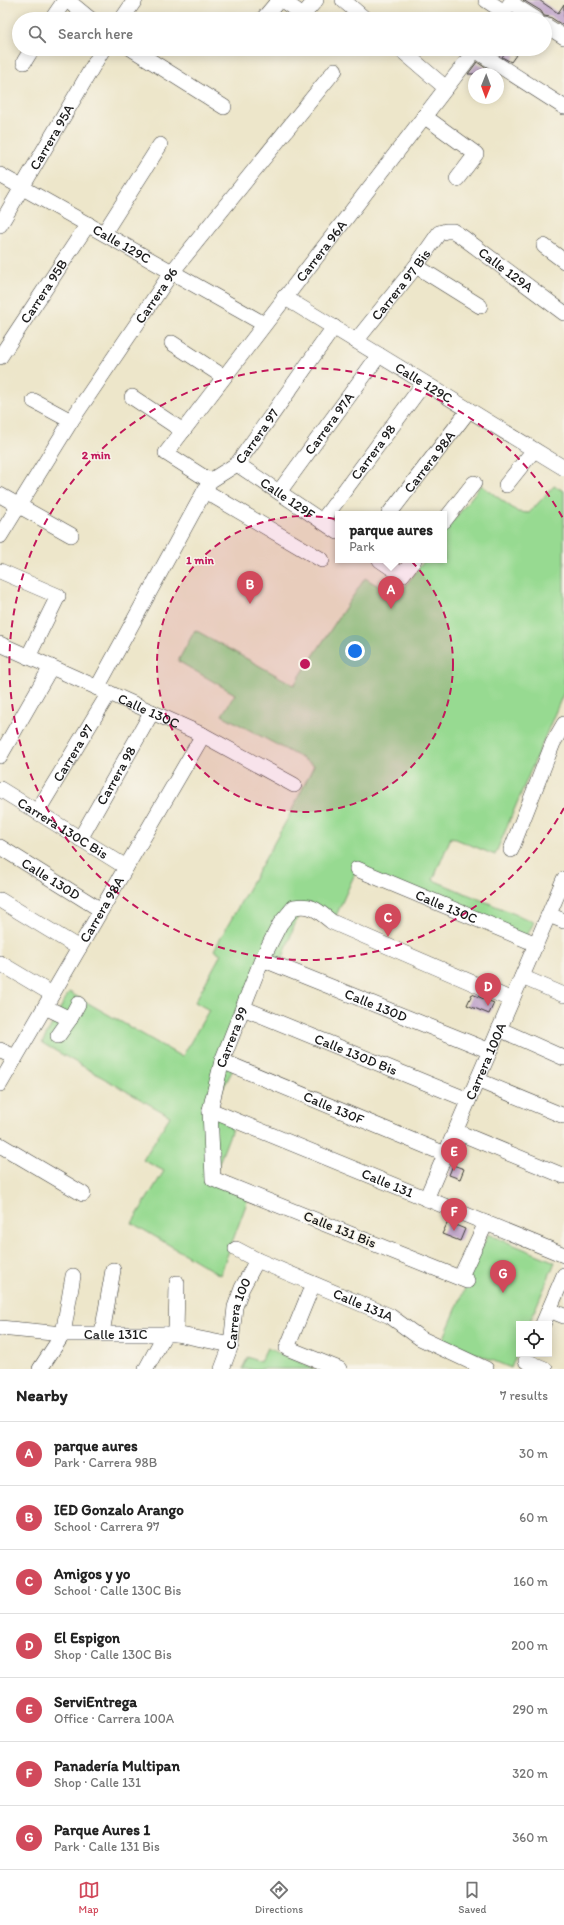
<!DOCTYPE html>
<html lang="en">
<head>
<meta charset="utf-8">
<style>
	:root { --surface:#fff; --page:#f2f2f2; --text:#222; --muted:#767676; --line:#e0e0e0; --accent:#d1495b }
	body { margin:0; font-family:Itim,sans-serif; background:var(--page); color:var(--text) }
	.controls { position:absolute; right:12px; bottom:12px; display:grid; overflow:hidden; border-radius:0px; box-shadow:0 2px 10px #0003 }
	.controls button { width:36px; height:36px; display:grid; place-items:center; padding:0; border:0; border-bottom:1px solid var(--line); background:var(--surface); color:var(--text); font:20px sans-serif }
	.compass { position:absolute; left:468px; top:68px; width:36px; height:36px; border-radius:50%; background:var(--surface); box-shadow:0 2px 10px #0003; rotate:181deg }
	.you { position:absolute; left:355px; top:651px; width:14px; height:14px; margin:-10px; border:3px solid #fff; border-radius:50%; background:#1a73e8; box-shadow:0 0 0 6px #1a73e833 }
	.badge { display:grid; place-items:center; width:26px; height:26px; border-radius:50%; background:var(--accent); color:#fff; font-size:13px; font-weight:700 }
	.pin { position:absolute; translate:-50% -33px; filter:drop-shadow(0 1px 2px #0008) }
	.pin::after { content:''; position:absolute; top:21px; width:14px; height:12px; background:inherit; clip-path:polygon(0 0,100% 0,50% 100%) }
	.popup { position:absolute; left:335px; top:511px; width:112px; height:52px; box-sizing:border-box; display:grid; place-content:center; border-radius:0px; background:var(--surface); filter:drop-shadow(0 1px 3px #0005); font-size:13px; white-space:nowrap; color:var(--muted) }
	.popup b { font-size:15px; color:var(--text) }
	.popup::after { content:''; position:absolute; left:50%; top:100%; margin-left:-8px; border:8px solid transparent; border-top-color:var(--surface) }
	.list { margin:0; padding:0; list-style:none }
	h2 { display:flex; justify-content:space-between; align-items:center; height:52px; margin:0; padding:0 16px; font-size:17px }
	h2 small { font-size:13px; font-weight:400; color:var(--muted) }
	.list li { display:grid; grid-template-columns:26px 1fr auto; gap:12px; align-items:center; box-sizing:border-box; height:64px; padding:0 16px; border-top:1px solid var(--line) }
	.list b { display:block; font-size:15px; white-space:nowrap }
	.list p { margin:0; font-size:13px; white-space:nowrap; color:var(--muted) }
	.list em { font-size:13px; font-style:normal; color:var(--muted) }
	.icon { flex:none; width:22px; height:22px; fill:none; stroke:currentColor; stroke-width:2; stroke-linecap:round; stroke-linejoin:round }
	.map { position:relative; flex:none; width:564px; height:1369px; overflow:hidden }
	.search { position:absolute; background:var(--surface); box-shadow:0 2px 10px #0003; left:12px; right:12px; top:12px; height:44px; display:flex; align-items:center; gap:10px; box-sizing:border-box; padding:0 14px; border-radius:22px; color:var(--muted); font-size:15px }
	.sheet { height:500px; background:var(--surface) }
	nav { display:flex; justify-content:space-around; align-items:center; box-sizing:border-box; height:56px; border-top:1px solid var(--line); background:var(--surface); font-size:11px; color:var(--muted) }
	nav a { display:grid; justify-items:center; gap:2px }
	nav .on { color:var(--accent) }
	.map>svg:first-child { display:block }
	.green { fill:#97da91; stroke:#5a7b56 }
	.building { fill:#c0a4ca }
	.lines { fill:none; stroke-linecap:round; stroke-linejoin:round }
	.minor-casing { stroke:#3b3a36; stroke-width:16 }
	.minor { stroke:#fff; stroke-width:15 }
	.ring { fill:none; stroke:#c2185b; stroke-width:2; stroke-dasharray:7 5 }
	.labels { text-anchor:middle; stroke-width:3; stroke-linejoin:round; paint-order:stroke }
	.street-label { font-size:14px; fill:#1c1c1c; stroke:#f7f3e8 }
	.centre { fill:#c2185b; stroke:#f7f3e8; stroke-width:2 }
	.ring-label { font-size:12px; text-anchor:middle; font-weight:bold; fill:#c2185b; stroke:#f7f3e8; stroke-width:3; stroke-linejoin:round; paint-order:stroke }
</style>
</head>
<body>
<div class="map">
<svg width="564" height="1369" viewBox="0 0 564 1369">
	<rect width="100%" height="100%" fill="#f7f3e8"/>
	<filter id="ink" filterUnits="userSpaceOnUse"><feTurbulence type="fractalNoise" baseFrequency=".025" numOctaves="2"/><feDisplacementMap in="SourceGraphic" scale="8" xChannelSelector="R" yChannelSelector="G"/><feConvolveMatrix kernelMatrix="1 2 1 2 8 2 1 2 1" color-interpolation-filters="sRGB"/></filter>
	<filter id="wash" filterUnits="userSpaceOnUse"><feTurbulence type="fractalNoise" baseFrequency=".012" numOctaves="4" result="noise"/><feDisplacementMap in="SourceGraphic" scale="16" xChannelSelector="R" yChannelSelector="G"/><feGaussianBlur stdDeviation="0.9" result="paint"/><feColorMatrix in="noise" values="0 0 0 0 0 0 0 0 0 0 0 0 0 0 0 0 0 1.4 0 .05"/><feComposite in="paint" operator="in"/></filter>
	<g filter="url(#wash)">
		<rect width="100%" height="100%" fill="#ede6ca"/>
		<g class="green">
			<polygon points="481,485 518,512 529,513 554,486 564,491 564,692 495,855 451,837 433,880 534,922 525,940 357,869 331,927 301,907 280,966 263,959 222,1060 235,1066 211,1110 235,1121 213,1179 250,1194 220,1275 132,1223 164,1171 143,1160 170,1116 42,1043 69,992 182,1057 209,1010 195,1002 221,954 214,950 288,818 314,765 222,715 235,694 178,661 195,630 294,685 365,578 397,597 425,560 444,560 444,533"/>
			<polygon points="488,1234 555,1262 529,1324 519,1324 519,1349 511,1368 443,1340"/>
			<polygon points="267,1348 315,1369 242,1369 248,1357 260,1362"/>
		</g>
		<g id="blocks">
			<g class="building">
				<polygon points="523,0 539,0 558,13 564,4 564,26 550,17 544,16 541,11"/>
				<polygon points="508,49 516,55 511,62 502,57"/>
				<polygon points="477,62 495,74 496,74 468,74"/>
				<polygon points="472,994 494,1003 489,1014 467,1005"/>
				<polygon points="453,1165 464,1169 460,1179 449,1175"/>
				<polygon points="448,1222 465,1229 460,1241 442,1234"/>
			</g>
		</g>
	</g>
	<g filter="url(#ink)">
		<use href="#blocks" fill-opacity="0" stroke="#3b3a36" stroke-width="1"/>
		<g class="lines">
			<g class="minor-casing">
				<g id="minor">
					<polyline points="67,0 90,19"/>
					<polyline points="282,0 303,15 316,0"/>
					<polyline points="343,0 365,19"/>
					<polyline points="486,0 504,12"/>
					<polyline points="511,3 536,19"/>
					<polyline points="52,19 65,0"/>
					<polyline points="122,19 135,0"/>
					<polyline points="263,19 279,0"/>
					<polyline points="499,19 513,0"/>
					<polyline points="545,25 564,37"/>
					<polyline points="132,49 224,107"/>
					<polyline points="400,49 446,88"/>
					<polyline points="475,50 564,107"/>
					<polyline points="24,62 32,49"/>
					<polyline points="424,116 476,154 457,179"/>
					<path id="s1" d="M0,175L264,324"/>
					<path id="s2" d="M0,225L103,49"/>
					<polyline points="104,233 160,145"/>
					<polyline points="544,246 564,261"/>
					<polyline points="416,266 480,306"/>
					<path id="s3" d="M284,297L564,468"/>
					<path id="s4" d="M356,341L416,266L439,233L446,231H453L461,236L564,313"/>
					<polyline points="172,343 224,377"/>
					<path id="s5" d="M0,357L88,224"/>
					<polyline points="132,397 183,431"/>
					<polyline points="34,401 71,421"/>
					<path id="s6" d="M237,464L338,532"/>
					<path id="s7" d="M210,481L166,453L476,49"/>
					<polyline points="506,485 534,450"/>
					<polyline points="205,491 322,560"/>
					<path id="s8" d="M279,492L379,355"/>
					<polyline points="0,495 71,535"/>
					<path id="s9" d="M389,514L469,410"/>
					<path id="s10" d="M322,521L424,383"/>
					<polyline points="444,521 474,483"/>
					<path id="s11" d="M0,536L71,421L172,272L335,70"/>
					<polyline points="380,560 402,575 414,560"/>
					<polyline points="0,571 58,596 28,657"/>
					<path id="s12" d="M0,644L203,735L294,785"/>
					<path id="s13" d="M97,688L210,481L237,464L334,327"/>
					<polyline points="0,756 51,667"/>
					<path id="s14" d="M0,789L126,867"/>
					<path id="s15" d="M37,812L109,693"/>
					<path id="s16" d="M80,839L152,712"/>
					<path id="s17" d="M0,847L101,910"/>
					<polyline points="511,850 553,743 564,724"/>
					<path id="s18" d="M357,869L536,944"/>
					<polyline points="0,900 79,948"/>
					<polyline points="549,915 564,921"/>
					<path id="s19" d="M262,959L490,1051"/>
					<polyline points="0,963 52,994"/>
					<polyline points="522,977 564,995"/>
					<polyline points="45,1007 70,1019 58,1036"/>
					<path id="s20" d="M243,1008L468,1100"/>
					<polyline points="70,1019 78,1004"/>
					<polyline points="499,1029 564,1058"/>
					<polyline points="0,1050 15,1057"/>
					<path id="s21" d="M222,1061L445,1154"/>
					<polyline points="477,1080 564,1116"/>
					<path id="s22" d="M0,1084L203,735"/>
					<path id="s23" d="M210,1110L564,1255"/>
					<polyline points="455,1131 564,1176"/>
					<polyline points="0,1145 83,1194"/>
					<path id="s24" d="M426,1199L564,879"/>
					<path id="s25" d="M236,1249L257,1260L390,1316L420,1338L486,1369"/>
					<polyline points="460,1278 486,1223"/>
					<path id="s26" d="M467,1281L213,1179L210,1110L222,1061L262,959L280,924L294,907C313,904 318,911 332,922L512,1000"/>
					<polyline points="313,1284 287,1348 339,1369"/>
					<polyline points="549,1310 564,1316"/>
					<polyline points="543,1324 564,1275"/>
					<path id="s27" d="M0,1328L63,1334H176L231,1345"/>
					<polyline points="102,1333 113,1270"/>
					<polyline points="176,1334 177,1283"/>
					<polyline points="526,1361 545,1369"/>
					<polyline points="40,1369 63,1334 73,1276"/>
					<polyline points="146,1369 165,1334"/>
					<path id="s28" d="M222,1369L231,1345L235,1307L242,1288L257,1260"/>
				</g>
			</g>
			<use href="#minor" class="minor"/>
		</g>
	</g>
	<circle cx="305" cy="664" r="148" fill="#c2185b" fill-opacity=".12"/>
	<g class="ring">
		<circle cx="305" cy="664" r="148"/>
		<path d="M564 808A296 296 0 1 1 564 520"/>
	</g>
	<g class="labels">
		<g class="street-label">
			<text dy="5" stroke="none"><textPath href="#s2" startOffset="102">Carrera 95A</textPath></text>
			<text dy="5" stroke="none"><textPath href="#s1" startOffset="140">Calle 129C</textPath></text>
			<text dy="5" stroke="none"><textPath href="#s7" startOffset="307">Carrera 96A</textPath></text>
			<text dy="5" stroke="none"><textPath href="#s4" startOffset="216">Calle 129A</textPath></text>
			<text dy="5" stroke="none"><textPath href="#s4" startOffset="72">Carrera 97 Bis</textPath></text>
			<text dy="5" stroke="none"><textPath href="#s5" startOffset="79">Carrera 95B</textPath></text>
			<text dy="5" stroke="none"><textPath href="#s11" startOffset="287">Carrera 96</textPath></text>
			<text dy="5" stroke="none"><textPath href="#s3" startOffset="164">Calle 129C</textPath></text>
			<text dy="5" stroke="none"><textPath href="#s8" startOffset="85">Carrera 97A</textPath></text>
			<text dy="5" stroke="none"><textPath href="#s13" startOffset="302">Carrera 97</textPath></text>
			<text dy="5" stroke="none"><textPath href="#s10" startOffset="86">Carrera 98</textPath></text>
			<text dy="5" stroke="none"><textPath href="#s9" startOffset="66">Carrera 98A</textPath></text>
			<text dy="5" stroke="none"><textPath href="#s6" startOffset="61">Calle 129F</textPath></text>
			<text dy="5" stroke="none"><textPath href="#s12" startOffset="163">Calle 130C</textPath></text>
			<text dy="5" stroke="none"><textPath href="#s15" startOffset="69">Carrera 97</textPath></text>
			<text dy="5" stroke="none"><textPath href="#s16" startOffset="73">Carrera 98</textPath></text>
			<text dy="5" stroke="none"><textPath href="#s14" startOffset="74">Carrera 130C Bis</textPath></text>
			<text dy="5" stroke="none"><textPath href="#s17" startOffset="60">Calle 130D</textPath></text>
			<text dy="5" stroke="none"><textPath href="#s18" startOffset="97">Calle 130C</textPath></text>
			<text dy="5" stroke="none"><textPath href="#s22" startOffset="202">Carrera 98A</textPath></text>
			<text dy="5" stroke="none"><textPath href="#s19" startOffset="123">Calle 130D</textPath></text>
			<text dy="5" stroke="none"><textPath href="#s26" startOffset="419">Carrera 99</textPath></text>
			<text dy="5" stroke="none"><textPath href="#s20" startOffset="122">Calle 130D Bis</textPath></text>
			<text dy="5" stroke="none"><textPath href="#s24" startOffset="150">Carrera 100A</textPath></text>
			<text dy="5" stroke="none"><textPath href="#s21" startOffset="121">Calle 130F</textPath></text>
			<text dy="5" stroke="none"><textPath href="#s23" startOffset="192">Calle 131</textPath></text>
			<text transform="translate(340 1229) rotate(22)" y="5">Calle 131 Bis</text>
			<text dy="5" stroke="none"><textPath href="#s25" startOffset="139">Calle 131A</textPath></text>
			<text dy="5" stroke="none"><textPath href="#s28" startOffset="58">Carrera 100</textPath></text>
			<text dy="5" stroke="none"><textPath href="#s27" startOffset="116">Calle 131C</textPath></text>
		</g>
	</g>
	<circle cx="305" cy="664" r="6" class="centre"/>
	<g class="ring-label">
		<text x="96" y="459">2 min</text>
		<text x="200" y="564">1 min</text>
	</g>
</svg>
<div class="controls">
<button><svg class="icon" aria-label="locate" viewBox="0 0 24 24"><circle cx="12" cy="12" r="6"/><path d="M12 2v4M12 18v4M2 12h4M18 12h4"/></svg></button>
</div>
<svg class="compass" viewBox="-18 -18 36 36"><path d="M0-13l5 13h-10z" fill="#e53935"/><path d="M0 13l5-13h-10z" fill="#767676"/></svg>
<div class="you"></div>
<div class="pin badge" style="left:391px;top:609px">A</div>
<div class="popup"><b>parque aures</b>Park</div>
<div class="pin badge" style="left:250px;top:604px">B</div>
<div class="pin badge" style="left:388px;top:937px">C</div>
<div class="pin badge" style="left:488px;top:1006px">D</div>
<div class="pin badge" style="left:454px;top:1171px">E</div>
<div class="pin badge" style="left:454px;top:1231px">F</div>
<div class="pin badge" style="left:503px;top:1293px">G</div>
<div class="search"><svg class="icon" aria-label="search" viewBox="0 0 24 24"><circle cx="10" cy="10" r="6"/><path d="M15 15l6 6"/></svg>Search here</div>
</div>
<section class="sheet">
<h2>Nearby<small>7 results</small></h2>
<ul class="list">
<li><span class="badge">A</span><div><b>parque aures</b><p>Park · Carrera 98B</p></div><em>30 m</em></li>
<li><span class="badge">B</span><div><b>IED Gonzalo Arango</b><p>School · Carrera 97</p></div><em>60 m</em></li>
<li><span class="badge">C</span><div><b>Amigos y yo</b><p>School · Calle 130C Bis</p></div><em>160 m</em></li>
<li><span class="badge">D</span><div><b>El Espigon</b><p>Shop · Calle 130C Bis</p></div><em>200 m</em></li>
<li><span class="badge">E</span><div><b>ServiEntrega</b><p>Office · Carrera 100A</p></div><em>290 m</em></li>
<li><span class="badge">F</span><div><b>Panadería Multipan</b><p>Shop · Calle 131</p></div><em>320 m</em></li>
<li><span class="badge">G</span><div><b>Parque Aures 1</b><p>Park · Calle 131 Bis</p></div><em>360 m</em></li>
</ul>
</section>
<nav>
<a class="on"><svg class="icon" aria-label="map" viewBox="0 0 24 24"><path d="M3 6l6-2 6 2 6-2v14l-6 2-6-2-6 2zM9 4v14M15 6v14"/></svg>Map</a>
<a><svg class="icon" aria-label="directions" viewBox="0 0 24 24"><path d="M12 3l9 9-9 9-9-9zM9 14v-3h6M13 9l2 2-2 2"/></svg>Directions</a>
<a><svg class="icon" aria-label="saved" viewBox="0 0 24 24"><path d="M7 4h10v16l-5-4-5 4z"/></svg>Saved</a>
</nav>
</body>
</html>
